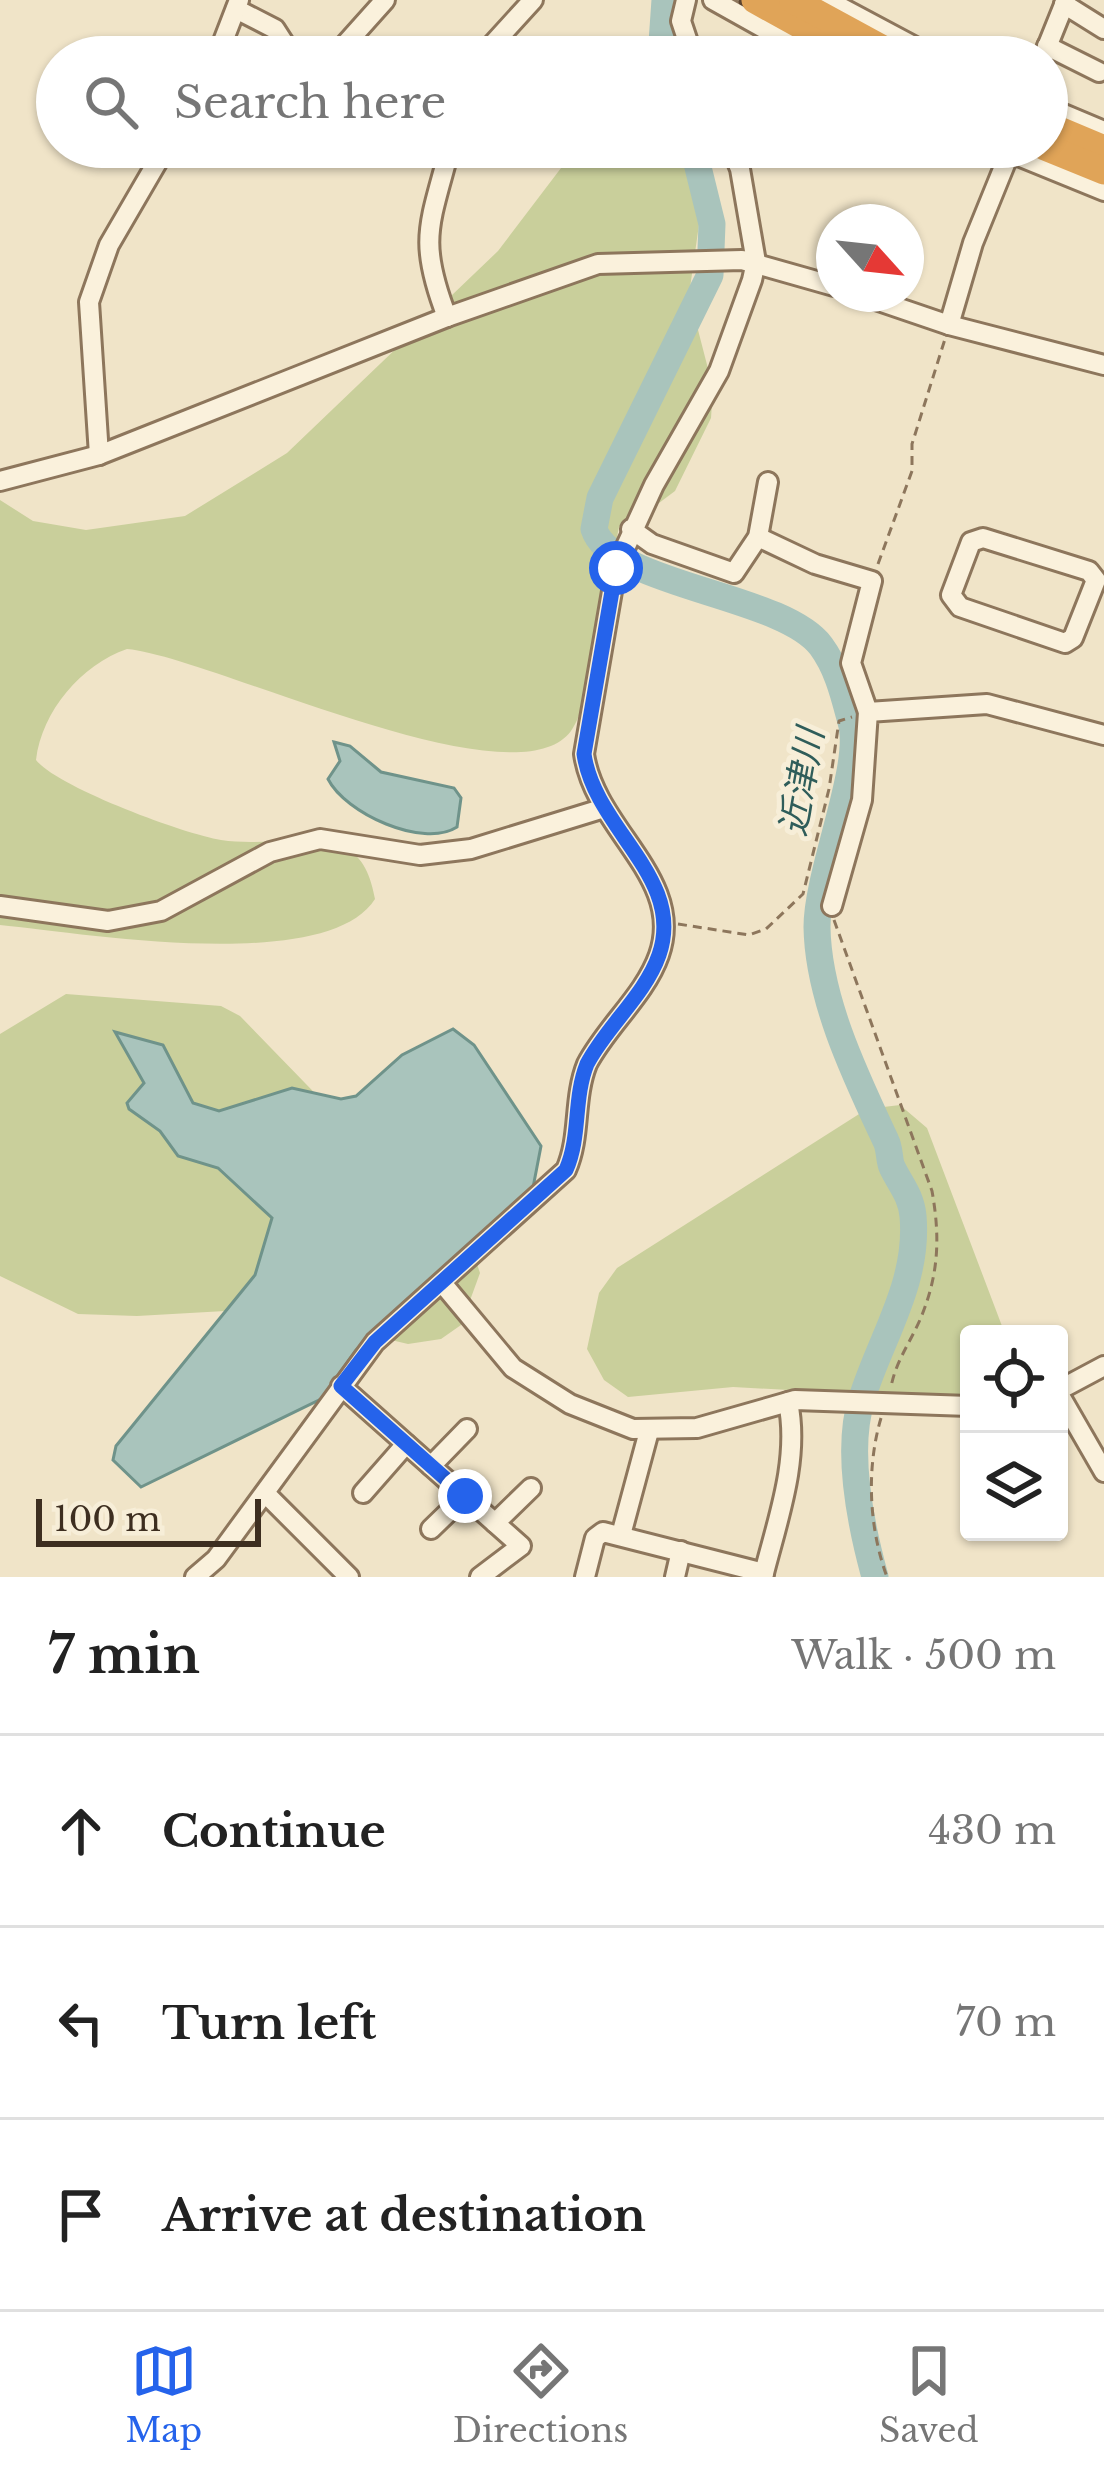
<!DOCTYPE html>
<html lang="en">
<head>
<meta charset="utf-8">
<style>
	:root { --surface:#fff; --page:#f2f2f2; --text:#222; --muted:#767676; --line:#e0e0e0; --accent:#2563eb }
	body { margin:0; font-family:"Libre Baskerville","Noto Sans JP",serif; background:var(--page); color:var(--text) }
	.controls { position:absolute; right:36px; bottom:36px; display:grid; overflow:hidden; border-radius:12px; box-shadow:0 3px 9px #0004 }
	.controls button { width:108px; height:108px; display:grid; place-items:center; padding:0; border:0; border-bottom:3px solid var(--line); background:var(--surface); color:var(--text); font:60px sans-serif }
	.compass { position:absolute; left:816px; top:204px; width:108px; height:108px; border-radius:50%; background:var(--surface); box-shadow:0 3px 9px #0004; rotate:117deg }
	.scale { position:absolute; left:36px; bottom:30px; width:225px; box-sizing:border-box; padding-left:12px; border:6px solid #3d2e20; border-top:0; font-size:33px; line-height:42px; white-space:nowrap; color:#3d2e20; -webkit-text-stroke:9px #f7eed8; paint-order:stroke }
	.stop { position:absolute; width:36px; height:36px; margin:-27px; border:9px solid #2563eb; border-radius:50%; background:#fff }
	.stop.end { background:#2563eb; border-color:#fff; box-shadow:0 3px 12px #0008 }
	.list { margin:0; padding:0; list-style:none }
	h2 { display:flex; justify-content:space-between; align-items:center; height:156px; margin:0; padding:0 48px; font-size:51px }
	h2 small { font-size:39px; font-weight:400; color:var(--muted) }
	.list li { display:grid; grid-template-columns:78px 1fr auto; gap:36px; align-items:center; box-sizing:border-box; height:192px; padding:0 48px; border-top:3px solid var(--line) }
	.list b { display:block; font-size:45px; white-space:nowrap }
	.list em { font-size:39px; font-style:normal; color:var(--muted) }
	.icon { flex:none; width:66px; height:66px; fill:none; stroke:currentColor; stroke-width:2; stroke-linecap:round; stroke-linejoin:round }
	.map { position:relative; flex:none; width:1104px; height:1577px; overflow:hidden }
	.search { position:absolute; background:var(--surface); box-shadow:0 3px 9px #0004; left:36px; right:36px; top:36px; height:132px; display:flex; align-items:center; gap:30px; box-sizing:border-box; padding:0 42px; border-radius:66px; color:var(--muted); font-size:45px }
	.sheet { height:732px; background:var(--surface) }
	nav { display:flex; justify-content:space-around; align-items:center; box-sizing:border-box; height:168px; border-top:3px solid var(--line); background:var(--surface); font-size:33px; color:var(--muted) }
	nav a { display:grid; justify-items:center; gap:6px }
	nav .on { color:var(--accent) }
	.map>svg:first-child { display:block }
	.green { fill:#c9cf9b }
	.water { fill:#a9c4bc; stroke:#6f938a; stroke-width:3 }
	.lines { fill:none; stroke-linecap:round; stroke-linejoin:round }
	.river { stroke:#a9c4bc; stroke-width:27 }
	.minor-casing { stroke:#8d765c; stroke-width:24 }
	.highway-casing { stroke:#5b4430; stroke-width:33 }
	.path { stroke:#8d765c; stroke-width:3; stroke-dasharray:9 6; stroke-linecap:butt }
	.minor { stroke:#faf1dc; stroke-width:18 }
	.highway { stroke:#e0a458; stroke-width:27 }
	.route { stroke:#2563eb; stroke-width:15 }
	.labels { text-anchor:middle; stroke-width:10; stroke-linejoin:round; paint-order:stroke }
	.water-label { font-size:36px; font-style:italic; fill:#2f5d5a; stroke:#f7eed8 }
</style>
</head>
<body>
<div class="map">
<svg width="1104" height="1577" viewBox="0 0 1104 1577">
	<rect width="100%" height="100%" fill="#f0e4c8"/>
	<g class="green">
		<path d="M577,147H710L689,295L713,388L711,418L675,491L659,503L638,509L619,527C609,574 596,696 571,731C515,807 209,656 127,649C81,665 42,711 36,760C57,787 184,834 221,840C259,846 305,835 342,847C364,855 371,878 375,899C327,975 82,933 0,925V500L33,521L86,530L185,516L287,453L498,251Z"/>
		<polygon points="66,994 221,1006 240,1016 475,1258 480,1273 461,1325 441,1339 408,1344 260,1309 137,1316 78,1314 0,1276 0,1034"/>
		<polygon points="900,1105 927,1128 1005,1334 969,1334 969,1393 951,1399 733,1387 628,1397 604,1380 587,1349 599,1293 617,1268 867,1109"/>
	</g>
	<g class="water">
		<path d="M334,742L350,746L381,772L454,788L461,798L457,827C423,849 345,813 328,779L340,761Z"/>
		<polygon points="453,1029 474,1045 541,1146 531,1198 356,1350 321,1399 141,1487 113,1460 116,1446 255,1275 272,1218 218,1168 178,1156 160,1131 129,1109 127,1103 144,1083 115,1032 163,1045 193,1103 219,1111 292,1088 341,1099 356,1096 402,1055"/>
	</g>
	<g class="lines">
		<g class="river">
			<polyline points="661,57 665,0"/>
			<path d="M693,147L712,224L710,275L600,498L594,529C612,586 782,594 821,646C838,669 844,696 851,722C864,765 817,871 817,927C818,999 856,1077 886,1141C890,1149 889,1161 892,1167C900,1184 911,1195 913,1216C919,1283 881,1337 862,1398C845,1450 861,1526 875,1577"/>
		</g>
		<g class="minor-casing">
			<g id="minor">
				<polyline points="686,0 681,21 693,57"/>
				<polyline points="713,0 815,57"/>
				<polyline points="827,0 934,57"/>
				<polyline points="1064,4 1104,29"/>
				<polyline points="236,9 275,29 293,57"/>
				<polyline points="1047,46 1099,72"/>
				<polyline points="217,57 239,0"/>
				<polyline points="334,57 385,0"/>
				<polyline points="481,57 533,0"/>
				<polyline points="1043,57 1066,0"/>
				<polyline points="1047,107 1104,131"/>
				<polyline points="996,147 1104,191"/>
				<polyline points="858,294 949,325 1104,365"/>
				<path d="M447,317C417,239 430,225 450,147"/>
				<polyline points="949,325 973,243 1012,147"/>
				<polyline points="99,455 89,302 109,245 166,147"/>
				<polyline points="0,481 99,455 447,317 598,264 742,260 834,286"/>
				<polyline points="631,529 652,544 734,573 758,537 768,482"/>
				<polyline points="758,537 815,564 872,581 851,663 868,712"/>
				<polygon points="983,538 1089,571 1096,580 1073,638 1065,643 960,607 951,595 971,542"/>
				<polyline points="0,906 108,921 161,911 270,852 320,839 420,855 471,849 601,809"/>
				<polyline points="832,906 862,800 868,712 987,704 1104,735"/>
				<polyline points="443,1284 513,1368 570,1404 633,1429 697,1428 795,1400 969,1406"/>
				<polyline points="341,1386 521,1546 480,1577"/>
				<polyline points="1059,1390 1104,1366"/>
				<polyline points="1059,1394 1104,1472"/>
				<polyline points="431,1466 467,1429"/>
				<polyline points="265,1493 349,1577"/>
				<polyline points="363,1493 406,1444"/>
				<polyline points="495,1523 531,1488"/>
				<polyline points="431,1529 465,1496"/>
				<polyline points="621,1535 649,1431"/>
				<path d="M195,1577L216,1559L375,1342L566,1170C581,1136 573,1099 587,1064C607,1026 645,995 659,955C686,878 595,830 584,754L616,568L654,485L719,371L752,280L756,262L740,169L731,147"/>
				<polyline points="585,1577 595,1538 603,1532 764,1573"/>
				<polyline points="675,1577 681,1551"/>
				<path d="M763,1577C777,1521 800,1460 788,1402"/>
			</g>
		</g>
		<g class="highway-casing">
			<g id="highway">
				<polyline points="755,0 858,57"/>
				<polyline points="793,0 898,57"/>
				<polyline points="1047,125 1104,149"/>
				<polyline points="1045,147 1104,171"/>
			</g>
		</g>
		<g class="path">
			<polyline points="878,564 912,471 912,444 945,339"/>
			<path d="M834,920L932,1191C940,1236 939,1272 922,1315C912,1340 896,1360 891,1387"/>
			<polyline points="678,924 749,935 766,929 803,894 829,789 839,721 852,717"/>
			<path d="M881,1418C866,1469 869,1528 887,1577"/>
		</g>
		<use href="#minor" class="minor"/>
		<use href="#highway" class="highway"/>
	</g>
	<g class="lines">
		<path class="route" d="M465,1496L341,1386L375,1342L566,1170C581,1136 573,1099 587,1064C607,1026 645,995 659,955C686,878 595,830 584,754L616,568"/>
	</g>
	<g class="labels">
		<g class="water-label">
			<text transform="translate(801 782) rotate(-80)" y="13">近津川</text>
		</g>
	</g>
</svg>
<div class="controls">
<button><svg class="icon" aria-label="locate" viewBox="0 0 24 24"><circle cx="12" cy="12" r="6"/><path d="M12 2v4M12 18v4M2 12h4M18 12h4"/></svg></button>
<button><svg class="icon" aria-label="layers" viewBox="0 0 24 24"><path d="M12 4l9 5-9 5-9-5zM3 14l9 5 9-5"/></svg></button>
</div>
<svg class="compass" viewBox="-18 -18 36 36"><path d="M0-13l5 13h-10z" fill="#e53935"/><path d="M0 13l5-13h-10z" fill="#767676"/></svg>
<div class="scale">100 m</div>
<div class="stop" style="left:616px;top:568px"></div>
<div class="stop end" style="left:465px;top:1496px"></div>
<div class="search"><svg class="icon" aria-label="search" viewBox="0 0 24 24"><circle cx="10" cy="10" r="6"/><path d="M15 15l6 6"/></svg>Search here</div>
</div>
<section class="sheet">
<h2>7 min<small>Walk · 500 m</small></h2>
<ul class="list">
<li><svg class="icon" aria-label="ahead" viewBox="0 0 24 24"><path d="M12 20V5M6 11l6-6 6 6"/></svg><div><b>Continue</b></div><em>430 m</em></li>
<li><svg class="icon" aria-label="left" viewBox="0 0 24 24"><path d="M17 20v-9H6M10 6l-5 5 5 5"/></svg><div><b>Turn left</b></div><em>70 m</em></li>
<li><svg class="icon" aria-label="arrive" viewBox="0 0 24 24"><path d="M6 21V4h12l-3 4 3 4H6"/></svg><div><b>Arrive at destination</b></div></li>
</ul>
</section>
<nav>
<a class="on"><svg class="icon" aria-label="map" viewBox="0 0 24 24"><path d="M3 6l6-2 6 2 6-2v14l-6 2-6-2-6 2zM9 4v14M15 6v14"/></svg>Map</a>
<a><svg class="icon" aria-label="directions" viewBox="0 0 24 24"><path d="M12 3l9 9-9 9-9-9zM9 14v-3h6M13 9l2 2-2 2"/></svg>Directions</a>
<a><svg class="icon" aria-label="saved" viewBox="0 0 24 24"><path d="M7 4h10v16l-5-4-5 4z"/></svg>Saved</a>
</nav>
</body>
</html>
